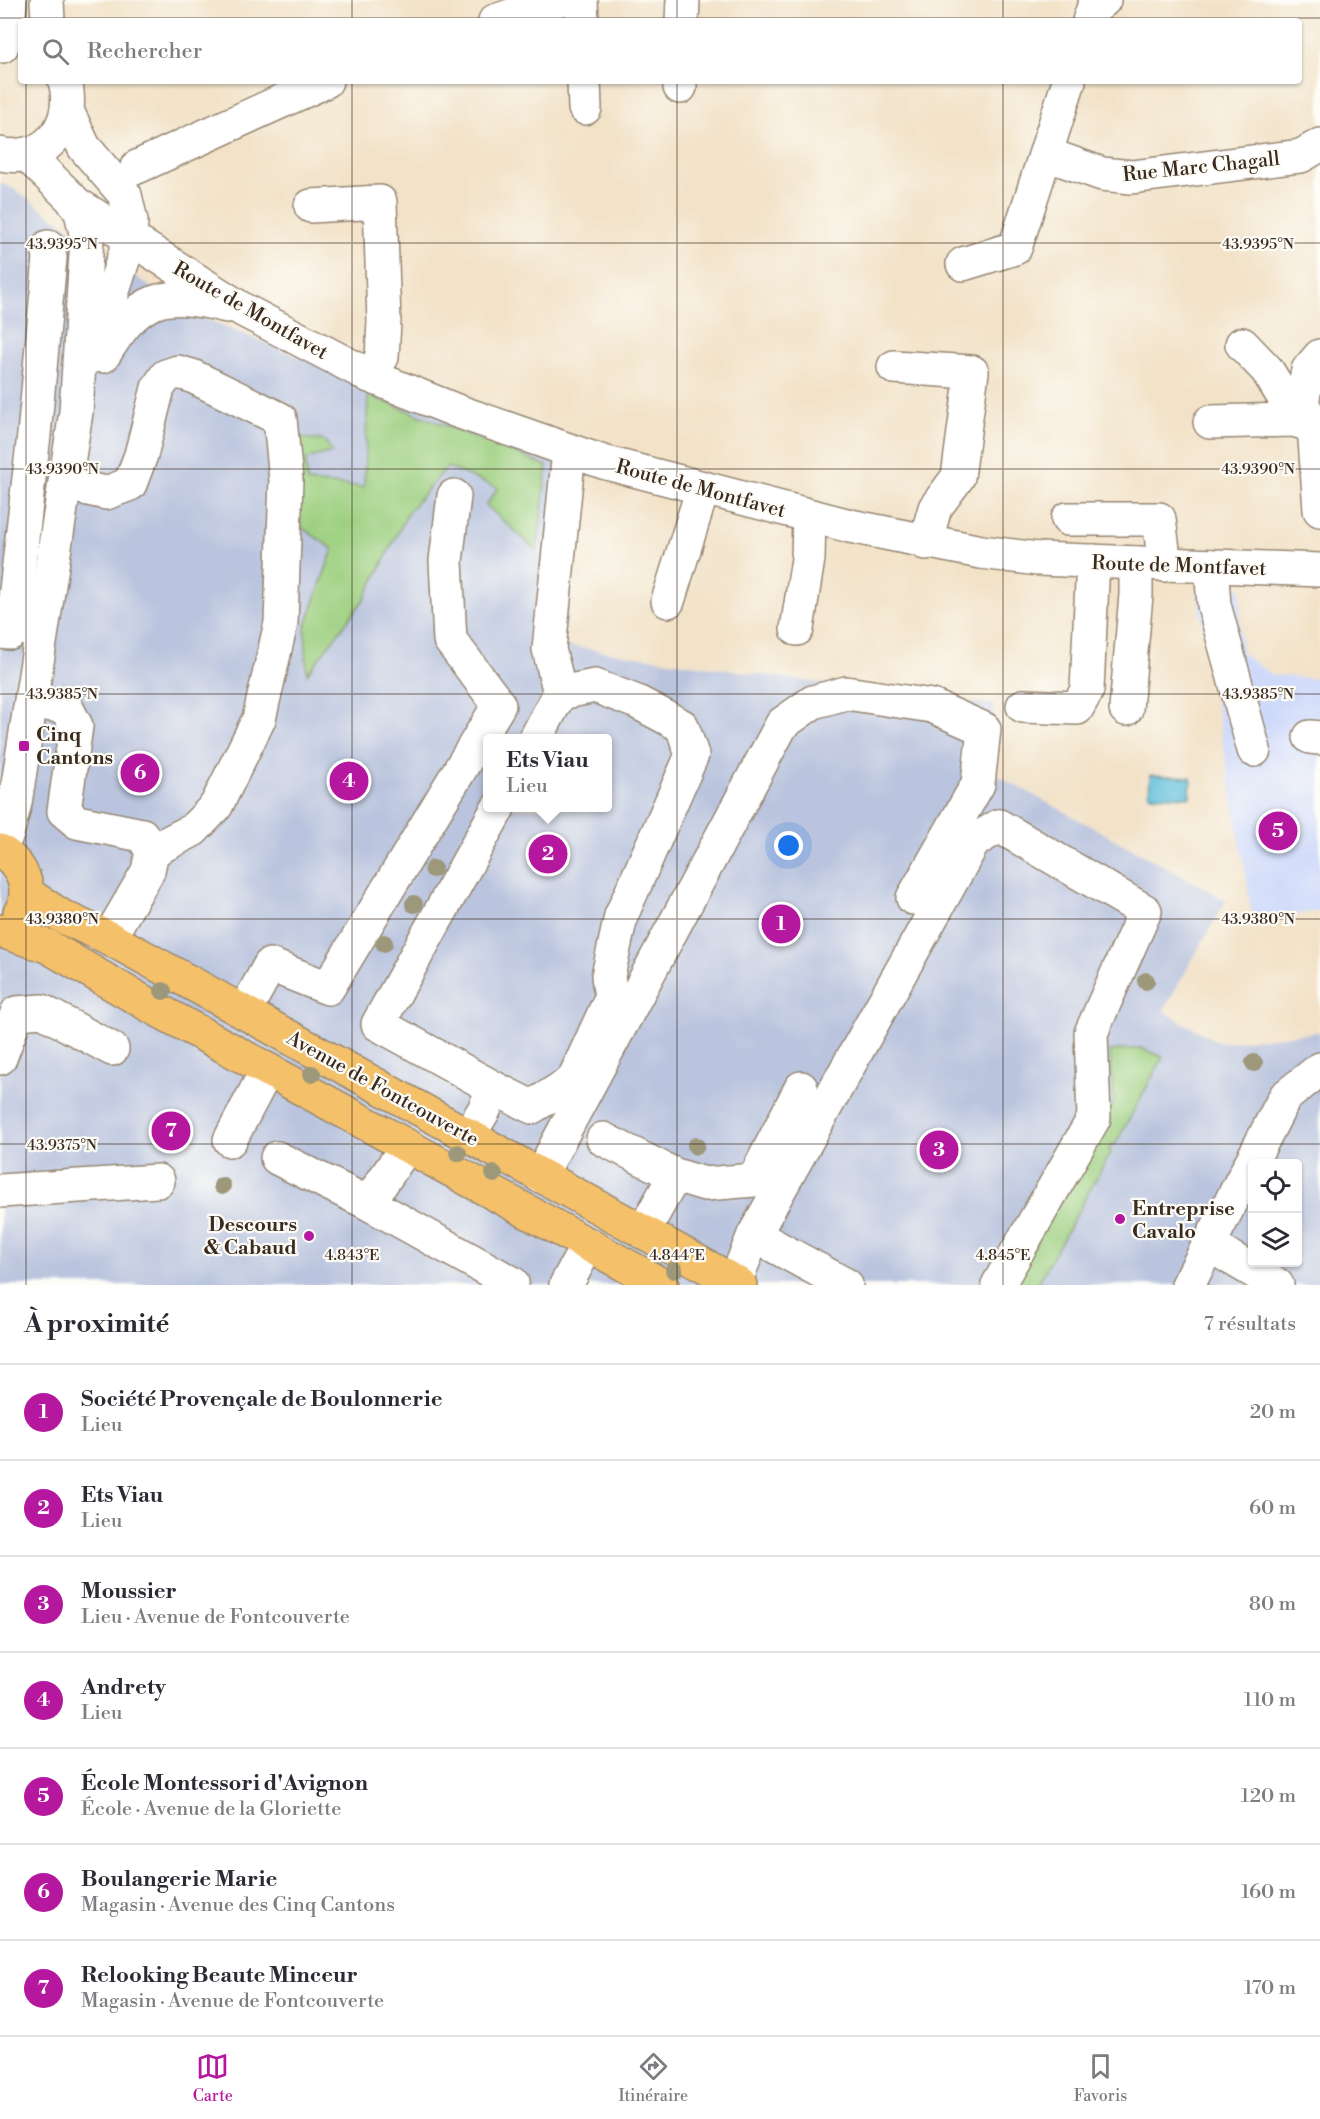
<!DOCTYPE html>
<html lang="fr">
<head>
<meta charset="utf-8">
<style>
	:root { --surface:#fff; --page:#f7f7f7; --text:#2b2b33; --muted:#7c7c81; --line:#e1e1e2; --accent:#b5179e }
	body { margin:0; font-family:"Libre Bodoni",serif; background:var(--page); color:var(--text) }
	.controls { position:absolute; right:18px; bottom:18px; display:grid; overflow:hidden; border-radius:6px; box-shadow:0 2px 4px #0004 }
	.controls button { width:54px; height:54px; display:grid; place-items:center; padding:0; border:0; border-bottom:2px solid var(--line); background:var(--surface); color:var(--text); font:30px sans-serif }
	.you { position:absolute; left:789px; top:846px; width:21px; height:21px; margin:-15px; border:4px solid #fff; border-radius:50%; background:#1a73e8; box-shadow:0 0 0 9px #1a73e833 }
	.badge { display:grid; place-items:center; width:39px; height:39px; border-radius:50%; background:var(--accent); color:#fff; font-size:20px; font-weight:700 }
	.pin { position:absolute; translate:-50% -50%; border:3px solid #fff; box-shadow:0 2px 6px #0006 }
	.popup { position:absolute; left:483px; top:734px; width:129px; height:78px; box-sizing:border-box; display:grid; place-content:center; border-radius:6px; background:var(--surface); filter:drop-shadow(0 2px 4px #0005); font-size:20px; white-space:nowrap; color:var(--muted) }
	.popup b { font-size:22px; color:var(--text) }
	.popup::after { content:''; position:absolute; left:50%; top:100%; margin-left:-12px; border:12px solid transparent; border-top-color:var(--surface) }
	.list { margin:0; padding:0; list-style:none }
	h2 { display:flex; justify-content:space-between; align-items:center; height:78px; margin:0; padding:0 24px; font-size:26px }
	h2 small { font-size:20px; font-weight:400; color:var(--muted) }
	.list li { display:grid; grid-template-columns:39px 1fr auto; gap:18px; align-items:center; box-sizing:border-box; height:96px; padding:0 24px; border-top:2px solid var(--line) }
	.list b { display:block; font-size:22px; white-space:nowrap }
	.list p { margin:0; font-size:20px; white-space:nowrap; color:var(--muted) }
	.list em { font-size:20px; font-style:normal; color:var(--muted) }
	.icon { flex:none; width:33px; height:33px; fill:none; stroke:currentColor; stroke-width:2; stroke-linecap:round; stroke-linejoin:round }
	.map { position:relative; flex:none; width:1320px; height:1285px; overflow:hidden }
	.search { position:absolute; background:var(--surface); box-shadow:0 2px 4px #0004; left:18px; right:18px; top:18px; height:66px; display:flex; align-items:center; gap:15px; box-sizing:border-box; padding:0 21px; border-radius:6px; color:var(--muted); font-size:22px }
	.sheet { height:750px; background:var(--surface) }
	nav { display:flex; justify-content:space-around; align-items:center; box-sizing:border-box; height:84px; border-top:2px solid var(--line); background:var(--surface); font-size:16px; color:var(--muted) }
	nav a { display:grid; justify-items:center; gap:3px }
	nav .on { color:var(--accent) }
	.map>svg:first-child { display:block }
	.built { fill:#cfdafa }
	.industrial { fill:#bac4de; fill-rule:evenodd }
	.green { fill:#9ccf7f; stroke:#6c7c4e; stroke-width:1.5 }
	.water { fill:#5cbdda; stroke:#4c747c; stroke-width:1.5 }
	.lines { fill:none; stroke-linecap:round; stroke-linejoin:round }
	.minor-casing { stroke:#968672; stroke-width:36 }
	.major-casing { stroke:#968672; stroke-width:36 }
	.minor { stroke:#fff; stroke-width:33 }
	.major { stroke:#f4c16a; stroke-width:33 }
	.tree { fill:#9d987a }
	.ticks { fill:none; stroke:#3b2a1e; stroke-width:1.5; stroke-opacity:0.45 }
	.poi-dot { fill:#b5179e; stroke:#fdfcf7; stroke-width:2 }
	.labels { text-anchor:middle; stroke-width:4.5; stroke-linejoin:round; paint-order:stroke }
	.street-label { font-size:20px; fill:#3b2a1e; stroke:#fdfcf7 }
	.poi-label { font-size:20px; font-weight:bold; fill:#3b2a1e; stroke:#fdfcf7; text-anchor:start }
	.ticks-label { font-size:15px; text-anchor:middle; fill:#3b2a1e; stroke:#fdfcf7; stroke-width:4.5; stroke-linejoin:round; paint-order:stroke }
</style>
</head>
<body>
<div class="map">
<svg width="1320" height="1285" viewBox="0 0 1320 1285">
	<rect width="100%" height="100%" fill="#fdfcf7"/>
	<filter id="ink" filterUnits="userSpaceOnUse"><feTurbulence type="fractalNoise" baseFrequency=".0167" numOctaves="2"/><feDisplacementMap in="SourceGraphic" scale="12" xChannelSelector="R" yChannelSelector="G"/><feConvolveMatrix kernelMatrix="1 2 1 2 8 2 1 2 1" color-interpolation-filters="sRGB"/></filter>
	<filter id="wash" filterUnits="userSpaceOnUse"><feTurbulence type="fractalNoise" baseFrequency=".008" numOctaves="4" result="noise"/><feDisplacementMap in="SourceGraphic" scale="24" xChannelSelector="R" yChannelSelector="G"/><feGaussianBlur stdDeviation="1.35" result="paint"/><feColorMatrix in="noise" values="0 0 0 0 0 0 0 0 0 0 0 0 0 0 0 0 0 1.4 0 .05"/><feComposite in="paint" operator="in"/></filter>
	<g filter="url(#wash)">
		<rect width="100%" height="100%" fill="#f2e2c7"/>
		<polygon class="built" points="1196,586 1241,588 1240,634 1243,654 1272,675 1320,679 1320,911 1253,920"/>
		<path class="industrial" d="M0,183L14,189L183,310L584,470L562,645L797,680L994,705L993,773L1226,900L1163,1011L1219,1043L1320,1032V1285H0ZM488,738H608V808H488ZM1252,1164H1298V1262H1252Z"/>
		<g class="green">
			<polygon points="368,395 547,466 537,551 486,505 498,488 447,467 409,511 365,598 307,674 305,628 333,549 298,525 299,437 325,441 332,452 306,459 307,482 364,487"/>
			<polygon points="1140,1048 1163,1057 1115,1145 1112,1144 1109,1150 1111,1152 1037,1285 1013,1285 1114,1101 1110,1051"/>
		</g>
		<polygon class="water" points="1150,775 1191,777 1190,797 1149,795"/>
	</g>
	<g filter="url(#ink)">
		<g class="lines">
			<g class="minor-casing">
				<g id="minor">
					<polyline points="47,0 48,21"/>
					<polyline points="581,0 582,21"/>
					<polyline points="495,21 558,0"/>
					<polyline points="682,21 683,0"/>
					<polyline points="1089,21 1093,9 1104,0"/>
					<polyline points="2,46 8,27 10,0"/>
					<polyline points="584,81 585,108"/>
					<polyline points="680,87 680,81"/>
					<polyline points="68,113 84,147 125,195 131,221 130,239 110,300 94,356"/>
					<path d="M0,154C46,164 77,124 65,81"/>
					<polyline points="1046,154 1102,174 1132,177 1301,156 1320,145"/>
					<polyline points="137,167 326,81"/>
					<polyline points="75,203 243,310 370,376 457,411 603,462 850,526 981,552 1038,559 1320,570"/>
					<polyline points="311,206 380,202 384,322 382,357 370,376"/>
					<polyline points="963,264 1015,248 1069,81"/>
					<polyline points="1242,344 1267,370 1286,401 1302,403"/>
					<path d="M103,356C139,297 160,290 227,306"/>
					<polyline points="1320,356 1308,370 1302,403 1314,426 1320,510"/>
					<polyline points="894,367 972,372 958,477 935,508 925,543"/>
					<polyline points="1210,422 1293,420 1314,426 1320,421"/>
					<polyline points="65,484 106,493 130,484 141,455 158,388 166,376 178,372 192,376 280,419 286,480 281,623 259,719 216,806 193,830 152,851"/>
					<polyline points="1068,519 1159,519 1165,565"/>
					<polyline points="1211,566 1214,605 1254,750"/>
					<polyline points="668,601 703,488"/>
					<polyline points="797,629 808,559 809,516"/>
					<polyline points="0,632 11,633 34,435 50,258 48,247"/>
					<polyline points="31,702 66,707 76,726 64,811 77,822 142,835 152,851 148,871 109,938"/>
					<polyline points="1023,706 1077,708 1087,690 1093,561"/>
					<polyline points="1126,709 1136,595 1136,563"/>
					<polyline points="1310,737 1320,738"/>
					<polyline points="536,738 560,693"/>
					<polyline points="498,808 378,1024 494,1088 532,1107 573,1081 611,998 608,976 621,916 692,755 682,726 637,702 595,686 560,693 549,649 569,451"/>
					<polyline points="0,850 7,834 15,803 76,412 87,238 81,212 71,198 26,154"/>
					<polyline points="244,1012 270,965 328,988 499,705 450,640 446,561 454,496"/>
					<polyline points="0,1058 17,1013 42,1011 112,1049"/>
					<polyline points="469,1135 484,1110 494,1088"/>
					<polyline points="603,1139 675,1175 643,1232"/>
					<polyline points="230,1140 267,1070"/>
					<polyline points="407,1146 368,1203 512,1283"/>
					<polyline points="277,1158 368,1203"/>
					<polyline points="675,1175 705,1184 754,1180 801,1088"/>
					<polyline points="540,1176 782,724 813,702 846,693 932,706 984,729 978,784 913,898"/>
					<polyline points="0,1191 158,1181"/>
					<polyline points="754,1235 846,1285"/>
					<polyline points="1209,1245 1277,1285"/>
					<polyline points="735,1282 754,1235 974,841 999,826 1145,911 1091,1033 1094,1118 998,1285"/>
					<polyline points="566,1285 588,1244"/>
					<polyline points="1188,1285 1285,1097 1320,1069"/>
				</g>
			</g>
			<g class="major-casing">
				<g id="major">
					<path d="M0,851C21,864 35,889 20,913"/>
					<polyline points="26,893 63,917 109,938 740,1285"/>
					<polyline points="1,931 47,946 147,1004 662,1285"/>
				</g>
			</g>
			<use href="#minor" class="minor"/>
			<use href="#major" class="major"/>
		</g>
		<g class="tree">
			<circle cx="433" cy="869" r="9"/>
			<circle cx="414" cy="904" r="9"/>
			<circle cx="384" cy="943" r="9"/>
			<circle cx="1146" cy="981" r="9"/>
			<circle cx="163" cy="991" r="9"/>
			<circle cx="1254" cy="1063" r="9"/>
			<circle cx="312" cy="1074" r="9"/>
			<circle cx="696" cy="1146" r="9"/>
			<circle cx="458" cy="1153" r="9"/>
			<circle cx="494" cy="1174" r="9"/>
			<circle cx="222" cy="1186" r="9"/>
			<circle cx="674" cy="1270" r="9"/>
		</g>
	</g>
	<path class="ticks" d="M26,0V21M352,0V21M677,0V21M1003,0V21M0,18H1320M26,81V1285M352,81V1285M677,81V1285M1003,81V1285M0,243H1320M0,469H1320M0,694H1320M0,919H1320M0,1144H1320"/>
	<g class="poi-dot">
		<rect x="18" y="740" width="12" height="12" rx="3"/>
		<circle cx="1120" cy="1219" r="6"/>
		<circle cx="309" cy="1236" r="6"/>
	</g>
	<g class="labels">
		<g class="street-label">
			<text transform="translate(1201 166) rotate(-6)" y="7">Rue Marc Chagall</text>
			<text transform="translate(251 310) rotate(30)" y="7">Route de Montfavet</text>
			<text transform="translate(701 488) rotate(15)" y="7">Route de Montfavet</text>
			<text transform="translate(1179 565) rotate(2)" y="7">Route de Montfavet</text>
			<text transform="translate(383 1088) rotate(29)" y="7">Avenue de Fontcouverte</text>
		</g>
		<g class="poi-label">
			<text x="36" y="741">Cinq<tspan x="36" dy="23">Cantons</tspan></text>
			<text x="1132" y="1215">Entreprise<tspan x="1132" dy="23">Cavalo</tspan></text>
			<text x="297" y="1231" text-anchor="end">Descours<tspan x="297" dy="23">&amp; Cabaud</tspan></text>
		</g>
	</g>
	<g class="ticks-label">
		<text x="62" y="249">43.9395°N</text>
		<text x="1258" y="249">43.9395°N</text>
		<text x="62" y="474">43.9390°N</text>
		<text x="1258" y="474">43.9390°N</text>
		<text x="62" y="699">43.9385°N</text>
		<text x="1258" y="699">43.9385°N</text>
		<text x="62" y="924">43.9380°N</text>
		<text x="1258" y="924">43.9380°N</text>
		<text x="62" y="1150">43.9375°N</text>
		<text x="352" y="1260">4.843°E</text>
		<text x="677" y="1260">4.844°E</text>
		<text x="1003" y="1260">4.845°E</text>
	</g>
</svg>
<div class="controls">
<button><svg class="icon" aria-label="locate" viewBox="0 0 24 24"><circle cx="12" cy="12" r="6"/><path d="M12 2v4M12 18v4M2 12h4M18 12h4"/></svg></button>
<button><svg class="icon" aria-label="layers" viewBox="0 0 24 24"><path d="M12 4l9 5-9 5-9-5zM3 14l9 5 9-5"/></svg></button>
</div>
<div class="you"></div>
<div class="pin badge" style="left:781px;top:924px">1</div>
<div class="pin badge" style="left:548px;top:854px">2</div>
<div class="popup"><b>Ets Viau</b>Lieu</div>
<div class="pin badge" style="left:939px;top:1150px">3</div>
<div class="pin badge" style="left:349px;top:781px">4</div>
<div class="pin badge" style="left:1278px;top:831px">5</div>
<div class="pin badge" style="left:140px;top:773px">6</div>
<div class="pin badge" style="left:171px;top:1131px">7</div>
<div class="search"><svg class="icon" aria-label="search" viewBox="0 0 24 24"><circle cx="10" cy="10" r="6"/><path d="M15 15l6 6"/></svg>Rechercher</div>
</div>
<section class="sheet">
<h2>À proximité<small>7 résultats</small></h2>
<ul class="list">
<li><span class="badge">1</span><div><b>Société Provençale de Boulonnerie</b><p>Lieu</p></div><em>20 m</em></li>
<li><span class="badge">2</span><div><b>Ets Viau</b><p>Lieu</p></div><em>60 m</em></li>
<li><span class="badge">3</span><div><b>Moussier</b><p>Lieu · Avenue de Fontcouverte</p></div><em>80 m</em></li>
<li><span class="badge">4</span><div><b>Andrety</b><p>Lieu</p></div><em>110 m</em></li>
<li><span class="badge">5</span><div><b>École Montessori d'Avignon</b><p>École · Avenue de la Gloriette</p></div><em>120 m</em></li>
<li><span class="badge">6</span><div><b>Boulangerie Marie</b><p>Magasin · Avenue des Cinq Cantons</p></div><em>160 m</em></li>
<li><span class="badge">7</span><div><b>Relooking Beaute Minceur</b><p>Magasin · Avenue de Fontcouverte</p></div><em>170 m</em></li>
</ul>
</section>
<nav>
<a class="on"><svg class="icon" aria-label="map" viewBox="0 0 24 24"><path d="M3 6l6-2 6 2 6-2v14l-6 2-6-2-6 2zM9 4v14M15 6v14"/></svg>Carte</a>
<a><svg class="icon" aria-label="directions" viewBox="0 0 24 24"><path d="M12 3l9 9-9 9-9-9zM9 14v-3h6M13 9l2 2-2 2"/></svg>Itinéraire</a>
<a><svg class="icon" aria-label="saved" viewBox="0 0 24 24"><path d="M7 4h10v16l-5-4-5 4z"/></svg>Favoris</a>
</nav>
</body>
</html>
